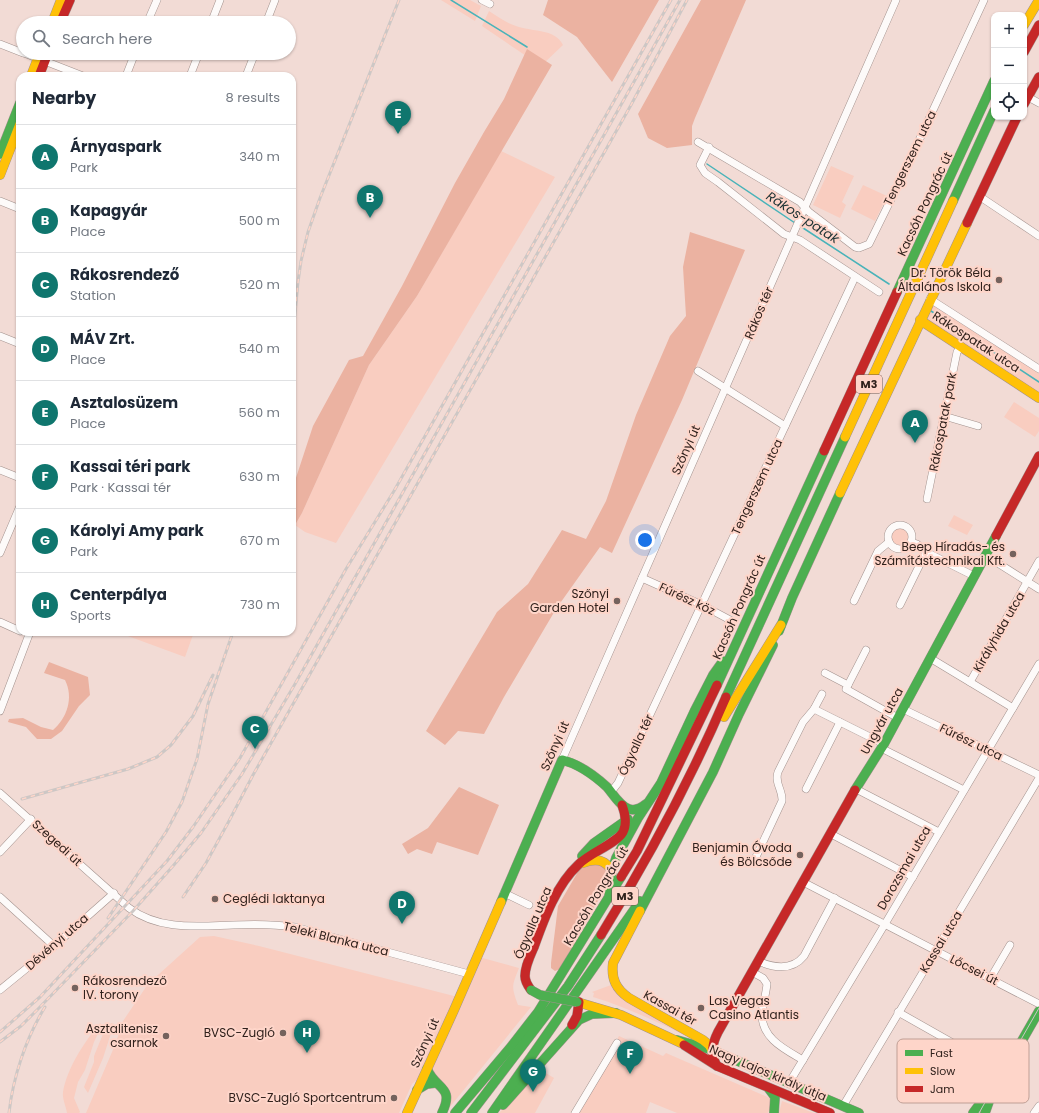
<!DOCTYPE html>
<html lang="en">
<head>
<meta charset="utf-8">
<style>
	:root { --surface:#fff; --page:#f2f2f3; --text:#1f2937; --muted:#747a83; --line:#e0e1e3; --accent:#0f766e }
	body { margin:0; font-family:Poppins,sans-serif; background:var(--page); color:var(--text) }
	.controls { position:absolute; right:12px; top:12px; display:grid; overflow:hidden; border-radius:8px; box-shadow:0 1px 3px #0004 }
	.controls button { width:36px; height:36px; display:grid; place-items:center; padding:0; border:0; border-bottom:1px solid var(--line); background:var(--surface); color:var(--text); font:20px sans-serif }
	.you { position:absolute; left:645px; top:540px; width:14px; height:14px; margin:-10px; border:3px solid #fff; border-radius:50%; background:#1a73e8; box-shadow:0 0 0 6px #1a73e833 }
	.badge { display:grid; place-items:center; width:26px; height:26px; border-radius:50%; background:var(--accent); color:#fff; font-size:13px; font-weight:700 }
	.pin { position:absolute; translate:-50% -33px; filter:drop-shadow(0 1px 2px #0008) }
	.pin::after { content:''; position:absolute; top:21px; width:14px; height:12px; background:inherit; clip-path:polygon(0 0,100% 0,50% 100%) }
	.list { margin:0; padding:0; list-style:none }
	h2 { display:flex; justify-content:space-between; align-items:center; height:52px; margin:0; padding:0 16px; font-size:17px }
	h2 small { font-size:13px; font-weight:400; color:var(--muted) }
	.list li { display:grid; grid-template-columns:26px 1fr auto; gap:12px; align-items:center; box-sizing:border-box; height:64px; padding:0 16px; border-top:1px solid var(--line) }
	.list b { display:block; font-size:15px; white-space:nowrap }
	.list p { margin:0; font-size:13px; white-space:nowrap; color:var(--muted) }
	.list em { font-size:13px; font-style:normal; color:var(--muted) }
	.icon { flex:none; width:22px; height:22px; fill:none; stroke:currentColor; stroke-width:2; stroke-linecap:round; stroke-linejoin:round }
	.map { position:relative; flex:none; width:1039px; height:1113px; overflow:hidden }
	.search { position:absolute; background:var(--surface); box-shadow:0 1px 3px #0004; left:16px; top:16px; width:280px; height:44px; display:flex; align-items:center; gap:10px; box-sizing:border-box; padding:0 14px; border-radius:22px; color:var(--muted); font-size:15px }
	.panel { position:absolute; background:var(--surface); box-shadow:0 1px 3px #0004; left:16px; top:72px; width:280px; height:564px; border-radius:12px }
	.map>svg:first-child { display:block }
	.green { fill:#f9cdc0 }
	.forest { fill:#ebb2a1 }
	.lines { fill:none; stroke-linecap:round; stroke-linejoin:round }
	.stream { stroke:#49b3b9; stroke-width:1.5 }
	.street-casing { stroke:#a3928e; stroke-width:8 }
	.fast-casing { stroke:#a3928e; stroke-width:10 }
	.slow-casing { stroke:#a3928e; stroke-width:10 }
	.jam-casing { stroke:#a3928e; stroke-width:10 }
	.street { stroke:#fdfaf9; stroke-width:7 }
	.fast { stroke:#4caf50; stroke-width:9 }
	.slow { stroke:#ffc107; stroke-width:9 }
	.jam { stroke:#c62828; stroke-width:9 }
	.tram { stroke:#cdc7c5; stroke-width:1 }
	.rail-casing { stroke:#cdc7c5; stroke-width:3 }
	.rail { stroke:#fed5c9; stroke-width:1.5; stroke-dasharray:4.5; stroke-linecap:butt }
	.fast-bridge-casing { stroke:#a3928e; stroke-width:10; stroke-linecap:butt }
	.fast-bridge { stroke:#4caf50; stroke-width:9 }
	.poi-dot { fill:#74625d; stroke:#fed5c9; stroke-width:1.5 }
	.labels { text-anchor:middle; stroke-width:4; stroke-linejoin:round; paint-order:stroke }
	.shield { fill:#fed5c9; stroke:#6e5750; stroke-width:1 }
	.shield-label { font-size:11px; font-weight:bold; fill:#30211c }
	.street-label { font-size:12px; fill:#30211c; stroke:#fed5c9 }
	.poi-label { font-size:12px; fill:#30211c; stroke:#fed5c9; text-anchor:end }
	.water-label { font-size:13px; font-style:italic; fill:#1c3234; stroke:#fed5c9 }
	.key { fill:#fed5c9; stroke:#c09f95; stroke-width:1 }
	.key-label { font-size:11px; fill:#30211c }
</style>
</head>
<body>
<div class="map">
<svg width="1039" height="1113" viewBox="0 0 1039 1113">
	<rect width="100%" height="100%" fill="#f2dbd5"/>
	<g class="green">
		<polygon points="441,0 470,0 481,6 475,21"/>
		<path d="M489,11C497,16 506,23 516,26C531,32 555,28 563,45L541,66L482,26Z"/>
		<polygon points="501,151 555,177 336,543 305,532 295,525 302,513 369,365 417,296"/>
		<polygon points="831,166 854,176 842,202 846,205 840,218 813,205"/>
		<polygon points="863,185 887,196 875,221 851,209"/>
		<polygon points="926,301 1039,373 1039,393 919,315"/>
		<polygon points="1014,402 1039,418 1039,431 1035,437 1004,417"/>
		<polygon points="954,515 973,525 967,535 948,526"/>
		<circle cx="900" cy="537" r="10"/>
		<polygon points="117,632 194,632 185,657"/>
		<path d="M214,936L259,946L454,996L459,997L479,957L519,968C512,986 511,986 518,1005L531,1007L445,1113L448,1104L440,1083L430,1068L412,1084L399,1113H86L115,1045L123,1021L148,984L200,937Z"/>
		<path d="M611,985L613,989L698,1040L696,1041C662,1024 629,1008 593,997L594,993L592,992Z"/>
		<path d="M100,1023L102,1025L94,1042L85,1070L78,1082L74,1098L80,1112L79,1113H67C66,1107 62,1098 63,1092C67,1068 85,1041 100,1023Z"/>
		<polygon points="111,1023 114,1024 103,1058 88,1093 84,1087 94,1062 94,1056 103,1034"/>
		<polygon points="619,1036 663,1056 666,1053 770,1098 771,1105 768,1113 677,1113 650,1102 646,1113 576,1113"/>
		<polygon points="541,1070 554,1078 535,1113 499,1113"/>
		<polygon points="782,1101 814,1113 779,1113"/>
	</g>
	<g class="forest">
		<polygon points="548,0 659,0 612,82 577,37 543,15"/>
		<polygon points="701,0 746,0 695,118 692,126 692,145 667,148 648,138 638,114"/>
		<polygon points="527,49 552,65 417,296 369,365 302,513 295,525 292,523 292,490 313,426 349,360 363,356 402,286 455,183 484,132 504,99"/>
		<polygon points="690,232 745,250 682,400 612,553 600,547 556,609 504,697 484,734 458,731 445,745 426,731 497,612 528,584 562,530 586,539 606,501 636,415 670,336 686,316 683,267"/>
		<path d="M49,662L88,677L90,695L79,706L62,731L51,739H37L26,727L8,722L9,719L23,718L41,727L53,730C67,718 74,698 65,680L44,673Z"/>
		<polygon points="459,787 499,805 478,855 437,842 432,854 417,849 408,854 402,844 428,828"/>
		<polygon points="587,863 605,864 609,881 560,969 555,971 551,968 551,963 558,906 579,870"/>
	</g>
	<g class="lines">
		<g class="stream">
			<polyline points="451,0 527,47"/>
			<polyline points="707,164 795,223"/>
			<polyline points="800,226 889,284"/>
			<polyline points="931,311 1039,382"/>
		</g>
		<g class="street-casing">
			<g id="street">
				<polyline points="482,0 490,4"/>
				<polyline points="147,23 157,0"/>
				<polyline points="211,23 220,0"/>
				<polyline points="266,23 275,0"/>
				<polyline points="0,44 23,53"/>
				<polyline points="24,53 83,76"/>
				<polyline points="126,76 135,53"/>
				<polyline points="190,76 199,53"/>
				<polyline points="246,76 255,53"/>
				<polyline points="1028,97 1039,103"/>
				<polyline points="698,142 800,202 809,212 855,247 859,248 869,244 903,175 984,0"/>
				<polyline points="709,147 700,165 705,173 718,182 784,234 800,240 879,292"/>
				<polyline points="979,196 1039,236"/>
				<polyline points="0,201 20,209"/>
				<polyline points="930,299 1039,369"/>
				<polyline points="0,336 20,344"/>
				<polyline points="698,371 785,426"/>
				<polyline points="944,416 978,426"/>
				<polyline points="0,470 20,478"/>
				<polyline points="927,499 957,352 961,346"/>
				<circle cx="900" cy="537" r="12"/>
				<polyline points="911,542 917,544 926,552 974,576"/>
				<polyline points="0,553 20,506"/>
				<polyline points="985,555 1039,589"/>
				<polyline points="642,578 702,605 732,621"/>
				<polyline points="854,601 878,551 889,542"/>
				<polyline points="900,605 926,552"/>
				<polyline points="0,622 20,631"/>
				<polyline points="866,650 846,689 898,718"/>
				<polyline points="930,658 1013,708"/>
				<polyline points="825,673 848,685"/>
				<polyline points="970,682 1039,561"/>
				<polyline points="814,709 884,744"/>
				<polyline points="903,709 1039,775"/>
				<polyline points="0,711 30,632"/>
				<polyline points="881,748 964,790"/>
				<polyline points="562,760 896,0"/>
				<polyline points="806,789 840,722"/>
				<polyline points="856,789 939,832"/>
				<polyline points="611,792 618,783 855,277"/>
				<path d="M0,793L129,908C160,931 198,926 233,925C254,924 274,924 295,927L469,974"/>
				<polyline points="831,834 913,877"/>
				<polyline points="0,852 31,819"/>
				<path d="M755,859L782,801C783,790 774,783 778,772L803,722L814,709L822,694"/>
				<polyline points="803,882 1039,1004"/>
				<polyline points="504,893 529,905"/>
				<polyline points="0,897 54,946"/>
				<path d="M758,961C774,968 792,971 804,956L835,898"/>
				<path d="M752,972L763,978L767,984C766,994 763,1003 762,1013C761,1038 784,1049 803,1060"/>
				<polyline points="990,979 1010,945"/>
				<polyline points="0,990 54,946 114,893"/>
				<polyline points="898,1012 1004,1072"/>
				<polyline points="789,1083 885,924 1039,664"/>
				<polyline points="843,1106 1039,778"/>
				<polyline points="575,1113 617,1043"/>
				<polyline points="1034,1113 1039,1106"/>
			</g>
		</g>
		<g class="fast-casing">
			<g id="fast">
				<polyline points="0,154 20,103"/>
				<polyline points="953,201 994,111"/>
				<polyline points="897,292 994,81"/>
				<polyline points="779,631 792,598 840,493"/>
				<polyline points="717,685 824,451"/>
				<polyline points="726,697 845,437"/>
				<polyline points="855,790 884,744 996,536"/>
				<polyline points="582,856 594,843 628,819"/>
				<polyline points="609,893 612,871 616,858 638,818 661,783 695,710 713,675 723,661"/>
				<path d="M501,902L562,760C579,764 595,776 607,787C613,794 620,806 629,809C635,811 641,808 646,804"/>
				<polyline points="640,911 713,772 739,714 773,645"/>
				<polyline points="677,1040 712,1050 859,1113"/>
				<path d="M427,1069C436,1090 455,1086 442,1113"/>
				<polyline points="769,1089 775,1097 774,1113"/>
				<polyline points="417,1090 427,1084 435,1083"/>
				<polyline points="503,1105 579,1020 592,1014 616,1013"/>
				<polyline points="455,1113 510,1048 538,1012 621,877"/>
				<polyline points="471,1113 568,986 601,935"/>
				<polyline points="492,1113 640,901"/>
				<polyline points="973,1113 979,1105 991,1094"/>
				<polyline points="985,1113 992,1093 1039,1011"/>
			</g>
		</g>
		<g class="slow-casing">
			<g id="slow">
				<polyline points="52,23 61,0"/>
				<polyline points="1024,25 1039,0"/>
				<polyline points="31,76 40,53"/>
				<polyline points="0,175 20,124"/>
				<polyline points="920,320 1039,398"/>
				<polyline points="845,437 953,201"/>
				<polyline points="840,493 967,223"/>
				<polyline points="724,717 781,625"/>
				<path d="M583,863C595,858 605,859 612,871"/>
				<path d="M640,911L613,963C611,979 616,989 629,998L703,1040L709,1045L712,1050"/>
				<polyline points="577,1002 621,1015 681,1043"/>
				<polyline points="407,1113 454,1010 501,902"/>
			</g>
		</g>
		<g class="jam-casing">
			<g id="jam">
				<polyline points="60,23 70,0"/>
				<polyline points="1024,52 1039,25"/>
				<polyline points="39,76 48,53"/>
				<polyline points="1024,104 1039,77"/>
				<polyline points="967,223 1017,117"/>
				<polyline points="824,451 897,292"/>
				<polyline points="996,536 1039,456"/>
				<polyline points="621,877 637,851 717,685"/>
				<path d="M601,935C648,859 691,779 726,697"/>
				<path d="M531,990C528,986 525,982 525,976C525,966 530,956 534,947C544,919 556,885 579,864C590,853 617,843 623,832C627,824 625,813 622,805"/>
				<polyline points="572,1025 577,1016 579,1002"/>
				<polyline points="684,1045 717,1066 830,1113"/>
				<path d="M717,1066C710,1054 712,1044 718,1032L855,790"/>
			</g>
		</g>
		<use href="#street" class="street"/>
		<use href="#fast" class="fast"/>
		<use href="#slow" class="slow"/>
		<use href="#jam" class="jam"/>
		<polyline class="tram" points="979,1113 1039,1008"/>
		<g class="rail-casing">
			<g id="rail">
				<polyline points="292,346 298,282 301,261 308,232 320,198 399,0"/>
				<polyline points="22,799 128,769 157,757 171,745 193,716 213,675"/>
				<polyline points="183,897 206,863 229,821 253,775 631,105 687,0"/>
				<polyline points="108,918 166,832 182,802 197,759 208,704 233,632"/>
				<polyline points="0,1032 40,997 167,861 193,827 240,758 346,569 394,491 671,0"/>
				<polyline points="0,1042 21,1026 38,1009 133,911 173,866 201,833 242,774 295,684 680,0"/>
				<path d="M9,1113C13,1077 26,1038 45,1007"/>
			</g>
		</g>
		<use href="#rail" class="rail"/>
		<g class="fast-bridge-casing">
			<polyline id="fast-bridge" points="531,990 540,995 577,1002"/>
		</g>
		<use href="#fast-bridge" class="fast-bridge"/>
	</g>
	<g class="poi-dot">
		<circle cx="999" cy="280" r="4"/>
		<circle cx="1013" cy="554" r="4"/>
		<circle cx="617" cy="601" r="4"/>
		<circle cx="800" cy="855" r="4"/>
		<circle cx="215" cy="899" r="4"/>
		<circle cx="75" cy="988" r="4"/>
		<circle cx="701" cy="1008" r="4"/>
		<circle cx="283" cy="1033" r="4"/>
		<circle cx="166" cy="1036" r="4"/>
		<circle cx="394" cy="1098" r="4"/>
	</g>
	<g class="labels">
		<g class="shield">
			<rect x="856" y="375" width="26" height="18" rx="3"/>
			<rect x="612" y="887" width="26" height="18" rx="3"/>
		</g>
		<g class="shield-label">
			<text x="869" y="388">M3</text>
			<text x="625" y="900">M3</text>
		</g>
		<g class="street-label">
			<text transform="translate(910 158) rotate(-64)" y="4">Tengerszem utca</text>
			<text transform="translate(925 204) rotate(-65)" y="4">Kacsóh Pongrác út</text>
			<text transform="translate(759 313) rotate(-67)" y="4">Rákos tér</text>
			<text transform="translate(976 342) rotate(33)" y="4">Rákospatak utca</text>
			<text transform="translate(943 422) rotate(-79)" y="4">Rákospatak park</text>
			<text transform="translate(686 450) rotate(-66)" y="4">Szőnyi út</text>
			<text transform="translate(757 487) rotate(-65)" y="4">Tengerszem utca</text>
			<text transform="translate(687 599) rotate(25)" y="4">Fűrész köz</text>
			<text transform="translate(739 607) rotate(-66)" y="4">Kacsóh Pongrác út</text>
			<text transform="translate(999 632) rotate(-60)" y="4">Királyhida utca</text>
			<text transform="translate(882 721) rotate(-61)" y="4">Ungvár utca</text>
			<text transform="translate(971 742) rotate(26)" y="4">Fűrész utca</text>
			<text transform="translate(636 745) rotate(-65)" y="4">Ógyalla tér</text>
			<text transform="translate(555 746) rotate(-66)" y="4">Szőnyi út</text>
			<text transform="translate(57 843) rotate(42)" y="4">Szegedi út</text>
			<text transform="translate(904 868) rotate(-60)" y="4">Dorozsmai utca</text>
			<text transform="translate(596 896) rotate(-59)" y="4">Kacsóh Pongrác út</text>
			<text transform="translate(533 923) rotate(-67)" y="4">Ógyalla utca</text>
			<text transform="translate(336 939) rotate(14)" y="4">Teleki Blanka utca</text>
			<text transform="translate(57 942) rotate(-41)" y="4">Dévényi utca</text>
			<text transform="translate(941 942) rotate(-59)" y="4">Kassai utca</text>
			<text transform="translate(974 970) rotate(27)" y="4">Lőcsei út</text>
			<text transform="translate(670 1008) rotate(29)" y="4">Kassai tér</text>
			<text transform="translate(425 1043) rotate(-66)" y="4">Szőnyi út</text>
			<text transform="translate(768 1073) rotate(23)" y="4">Nagy Lajos király útja</text>
		</g>
		<g class="poi-label">
			<text x="991" y="277">Dr. Török Béla<tspan x="991" dy="14">Általános Iskola</tspan></text>
			<text x="1005" y="551">Beep Híradás- és<tspan x="1005" dy="14">Számítástechnikai Kft.</tspan></text>
			<text x="609" y="598">Szőnyi<tspan x="609" dy="14">Garden Hotel</tspan></text>
			<text x="792" y="852">Benjamin Óvoda<tspan x="792" dy="14">és Bölcsőde</tspan></text>
			<text x="223" y="903" text-anchor="start">Ceglédi laktanya</text>
			<text x="83" y="985" text-anchor="start">Rákosrendező<tspan x="83" dy="14">IV. torony</tspan></text>
			<text x="709" y="1005" text-anchor="start">Las Vegas<tspan x="709" dy="14">Casino Atlantis</tspan></text>
			<text x="158" y="1033">Asztalitenisz<tspan x="158" dy="14">csarnok</tspan></text>
			<text x="275" y="1037">BVSC-Zugló</text>
			<text x="386" y="1102">BVSC-Zugló Sportcentrum</text>
		</g>
		<g class="water-label">
			<text transform="translate(803 217) rotate(33)" y="5">Rákos-patak</text>
		</g>
	</g>
	<rect x="897" y="1039" width="132" height="64" rx="6" class="key"/>
	<rect x="905" y="1050" width="18" height="6" fill="#4caf50"/>
	<rect x="905" y="1068" width="18" height="6" fill="#ffc107"/>
	<rect x="905" y="1086" width="18" height="6" fill="#c62828"/>
	<g class="key-label">
		<text x="930" y="1057">Fast</text>
		<text x="930" y="1075">Slow</text>
		<text x="930" y="1093">Jam</text>
	</g>
</svg>
<div class="controls">
<button>+</button>
<button>−</button>
<button><svg class="icon" aria-label="locate" viewBox="0 0 24 24"><circle cx="12" cy="12" r="6"/><path d="M12 2v4M12 18v4M2 12h4M18 12h4"/></svg></button>
</div>
<div class="you"></div>
<div class="pin badge" style="left:915px;top:443px">A</div>
<div class="pin badge" style="left:370px;top:218px">B</div>
<div class="pin badge" style="left:255px;top:749px">C</div>
<div class="pin badge" style="left:402px;top:924px">D</div>
<div class="pin badge" style="left:398px;top:134px">E</div>
<div class="pin badge" style="left:630px;top:1074px">F</div>
<div class="pin badge" style="left:533px;top:1092px">G</div>
<div class="pin badge" style="left:307px;top:1053px">H</div>
<div class="search"><svg class="icon" aria-label="search" viewBox="0 0 24 24"><circle cx="10" cy="10" r="6"/><path d="M15 15l6 6"/></svg>Search here</div>
<section class="panel">
<h2>Nearby<small>8 results</small></h2>
<ul class="list">
<li><span class="badge">A</span><div><b>Árnyaspark</b><p>Park</p></div><em>340 m</em></li>
<li><span class="badge">B</span><div><b>Kapagyár</b><p>Place</p></div><em>500 m</em></li>
<li><span class="badge">C</span><div><b>Rákosrendező</b><p>Station</p></div><em>520 m</em></li>
<li><span class="badge">D</span><div><b>MÁV Zrt.</b><p>Place</p></div><em>540 m</em></li>
<li><span class="badge">E</span><div><b>Asztalosüzem</b><p>Place</p></div><em>560 m</em></li>
<li><span class="badge">F</span><div><b>Kassai téri park</b><p>Park · Kassai tér</p></div><em>630 m</em></li>
<li><span class="badge">G</span><div><b>Károlyi Amy park</b><p>Park</p></div><em>670 m</em></li>
<li><span class="badge">H</span><div><b>Centerpálya</b><p>Sports</p></div><em>730 m</em></li>
</ul>
</section>
</div>
</body>
</html>
